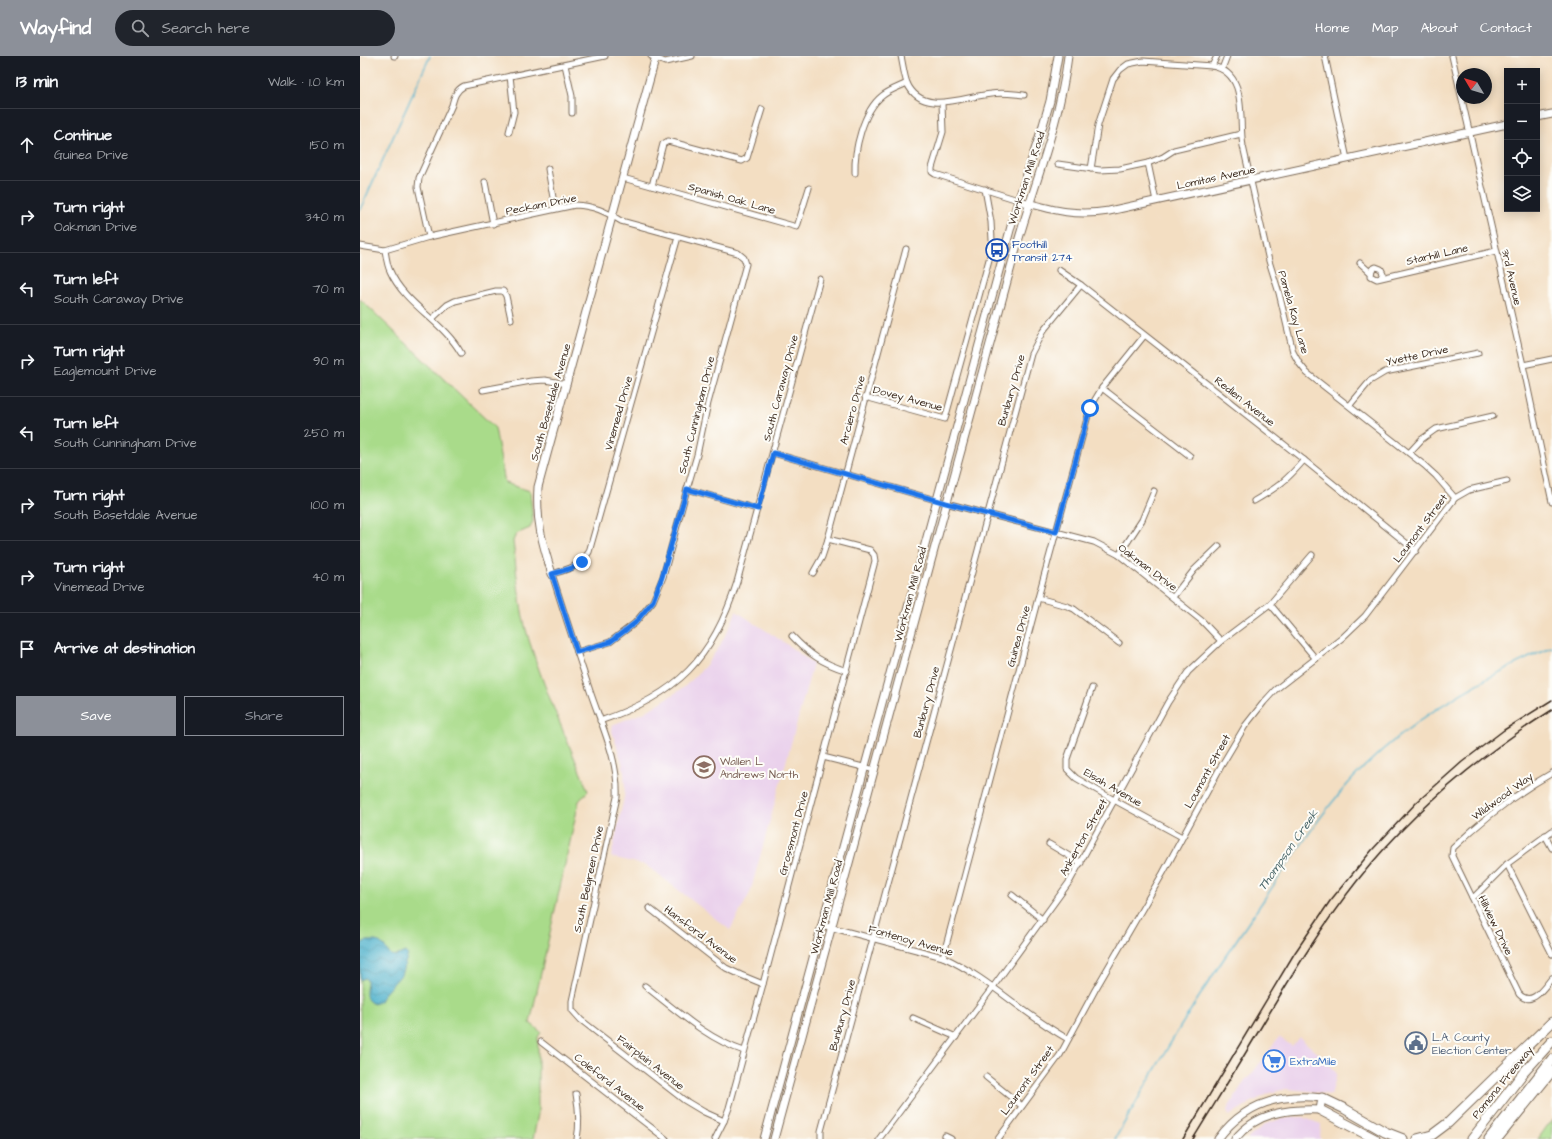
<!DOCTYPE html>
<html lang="en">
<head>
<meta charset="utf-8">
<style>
	:root { --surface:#171b24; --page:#20242c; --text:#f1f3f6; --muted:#9ea1a6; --line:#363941; --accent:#8c9099 }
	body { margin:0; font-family:"Architects Daughter",sans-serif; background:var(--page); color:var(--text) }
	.controls { position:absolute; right:12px; top:12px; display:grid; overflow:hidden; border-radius:0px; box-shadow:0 2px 10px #0003 }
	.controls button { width:36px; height:36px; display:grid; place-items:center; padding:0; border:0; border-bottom:1px solid var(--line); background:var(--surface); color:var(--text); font:20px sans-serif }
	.compass { position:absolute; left:1096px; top:12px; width:36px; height:36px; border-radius:50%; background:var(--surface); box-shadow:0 2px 10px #0003; rotate:308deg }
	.stop { position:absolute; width:12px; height:12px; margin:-9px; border:3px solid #1a73e8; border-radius:50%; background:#fff }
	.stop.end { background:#1a73e8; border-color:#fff; box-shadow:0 1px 4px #0008 }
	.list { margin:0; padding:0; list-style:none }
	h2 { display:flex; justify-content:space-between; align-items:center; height:52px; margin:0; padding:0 16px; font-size:17px }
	h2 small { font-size:13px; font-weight:400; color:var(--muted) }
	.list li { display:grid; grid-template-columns:26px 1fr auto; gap:12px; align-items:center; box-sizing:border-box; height:72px; padding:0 16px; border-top:1px solid var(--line) }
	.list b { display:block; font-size:15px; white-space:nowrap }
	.list p { margin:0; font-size:13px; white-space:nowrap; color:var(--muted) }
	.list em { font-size:13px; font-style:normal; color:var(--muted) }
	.actions { display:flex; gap:8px; padding:12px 16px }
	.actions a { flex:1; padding:9px 0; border:1px solid var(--accent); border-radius:0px; text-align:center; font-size:14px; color:var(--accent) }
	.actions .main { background:var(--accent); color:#fff }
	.icon { flex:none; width:22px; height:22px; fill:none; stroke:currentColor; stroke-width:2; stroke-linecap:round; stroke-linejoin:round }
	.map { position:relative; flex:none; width:1192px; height:1083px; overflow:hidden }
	header { display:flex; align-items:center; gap:24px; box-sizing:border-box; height:56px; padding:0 20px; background:var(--accent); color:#fff }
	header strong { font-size:19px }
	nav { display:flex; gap:22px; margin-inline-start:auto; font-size:14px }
	.search { width:280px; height:36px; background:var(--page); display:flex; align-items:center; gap:10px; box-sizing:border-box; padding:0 14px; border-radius:22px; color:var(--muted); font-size:15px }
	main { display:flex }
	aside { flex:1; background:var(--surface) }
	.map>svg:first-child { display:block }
	.built { fill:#ead1ec }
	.grass { fill:#a9db8a; stroke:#728254 }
	.water { fill:url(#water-waves); stroke:#446e75 }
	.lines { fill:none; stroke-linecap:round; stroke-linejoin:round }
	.stream { stroke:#4db1cc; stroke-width:1.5 }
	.street-casing { stroke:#7b6957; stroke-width:7 }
	.secondary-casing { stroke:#7b6957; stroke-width:9 }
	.highway-casing { stroke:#7b6957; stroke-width:11 }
	.street { stroke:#fff; stroke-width:5 }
	.secondary { stroke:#fff; stroke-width:7 }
	.highway { stroke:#fff; stroke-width:9 }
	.rail { stroke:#3b2a1e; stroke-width:1.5 }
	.route { stroke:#1a73e8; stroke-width:5 }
	.labels { text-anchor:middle; stroke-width:4; stroke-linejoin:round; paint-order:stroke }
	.street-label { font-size:11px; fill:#3b2a1e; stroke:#fdfcf7 }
	.transit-label { font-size:11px; fill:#164399; stroke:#fdfcf7; text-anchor:start }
	.education-label { font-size:11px; fill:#785e54; stroke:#fdfcf7; text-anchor:start }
	.service-label { font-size:11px; fill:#4e5e75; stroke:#fdfcf7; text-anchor:start }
	.shop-label { font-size:11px; fill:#366cbe; stroke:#fdfcf7; text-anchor:start }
	.water-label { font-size:12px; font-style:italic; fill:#426064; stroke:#fdfcf7 }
</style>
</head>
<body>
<header>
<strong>Wayfind</strong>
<div class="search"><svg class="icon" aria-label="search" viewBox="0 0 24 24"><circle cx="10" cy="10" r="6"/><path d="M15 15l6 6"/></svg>Search here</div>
<nav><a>Home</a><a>Map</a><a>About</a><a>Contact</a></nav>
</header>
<main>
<aside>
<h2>13 min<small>Walk · 1.0 km</small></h2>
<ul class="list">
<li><svg class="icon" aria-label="ahead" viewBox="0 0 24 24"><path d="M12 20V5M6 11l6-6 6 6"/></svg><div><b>Continue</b><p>Guinea Drive</p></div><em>150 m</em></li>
<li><svg class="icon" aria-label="right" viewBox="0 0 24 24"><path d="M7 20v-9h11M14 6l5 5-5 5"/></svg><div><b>Turn right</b><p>Oakman Drive</p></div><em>340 m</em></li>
<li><svg class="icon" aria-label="left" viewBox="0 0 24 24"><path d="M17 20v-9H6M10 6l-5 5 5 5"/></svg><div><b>Turn left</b><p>South Caraway Drive</p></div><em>70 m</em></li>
<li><svg class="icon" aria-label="right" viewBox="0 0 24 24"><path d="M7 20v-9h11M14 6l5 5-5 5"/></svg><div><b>Turn right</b><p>Eaglemount Drive</p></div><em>90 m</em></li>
<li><svg class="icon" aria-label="left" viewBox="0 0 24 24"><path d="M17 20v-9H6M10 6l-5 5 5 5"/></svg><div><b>Turn left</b><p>South Cunningham Drive</p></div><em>250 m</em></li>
<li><svg class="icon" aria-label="right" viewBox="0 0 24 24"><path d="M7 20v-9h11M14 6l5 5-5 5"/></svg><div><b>Turn right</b><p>South Basetdale Avenue</p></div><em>100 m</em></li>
<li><svg class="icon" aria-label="right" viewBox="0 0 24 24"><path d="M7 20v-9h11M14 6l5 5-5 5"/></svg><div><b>Turn right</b><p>Vinemead Drive</p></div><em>40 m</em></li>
<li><svg class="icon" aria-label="arrive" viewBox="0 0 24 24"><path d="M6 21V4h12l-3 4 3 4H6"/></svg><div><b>Arrive at destination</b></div></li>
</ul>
<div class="actions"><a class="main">Save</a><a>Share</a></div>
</aside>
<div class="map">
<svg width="1192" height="1083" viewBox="0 0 1192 1083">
	<defs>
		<pattern id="water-waves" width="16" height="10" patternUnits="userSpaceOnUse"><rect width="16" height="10" fill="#4db1cc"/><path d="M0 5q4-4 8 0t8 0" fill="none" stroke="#4190a5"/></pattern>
	</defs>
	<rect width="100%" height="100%" fill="#fdfcf7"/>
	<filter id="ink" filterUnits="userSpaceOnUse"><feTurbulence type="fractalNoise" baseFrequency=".025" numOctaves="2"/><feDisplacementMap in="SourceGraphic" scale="8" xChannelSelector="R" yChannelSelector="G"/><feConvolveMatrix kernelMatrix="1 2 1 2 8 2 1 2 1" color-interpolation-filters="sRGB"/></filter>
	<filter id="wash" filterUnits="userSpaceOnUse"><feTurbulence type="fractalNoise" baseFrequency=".012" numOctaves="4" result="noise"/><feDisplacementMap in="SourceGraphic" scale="16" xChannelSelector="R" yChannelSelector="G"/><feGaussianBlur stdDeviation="0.9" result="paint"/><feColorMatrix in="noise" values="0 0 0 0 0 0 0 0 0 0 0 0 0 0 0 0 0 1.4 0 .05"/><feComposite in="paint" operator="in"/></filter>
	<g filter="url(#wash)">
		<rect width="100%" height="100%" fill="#f3dec2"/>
		<g class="built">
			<polygon points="376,555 425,587 453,608 390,837 370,874 286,809 251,801 264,742 265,731 264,717 262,706 251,672 252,669 285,656 306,643 323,632 335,621 346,609 359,591 372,566"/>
			<polygon points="919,981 932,990 939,981 967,1005 977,1018 971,1039 949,1035 926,1033 910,1037 888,1048 869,1060 867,1054 885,1024 891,1019"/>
			<polygon points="942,1061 961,1068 960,1083 887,1083 906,1068 920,1063"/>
		</g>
		<g class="grass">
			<path d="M0,243L135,372L145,427L170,435L173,465L170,472L156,478L153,485C157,518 159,553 169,584C185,636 208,685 228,735L219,745L170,967L181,976L178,981V1058L173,1083H0Z"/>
			<polygon points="1192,1063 1192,1083 1178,1083"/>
		</g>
		<path class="water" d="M7,885C25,884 21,889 31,899L36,900L45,896L48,899L41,919L24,938L20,945L14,948C2,944 7,933 7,924L5,922L0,924V891L3,886Z"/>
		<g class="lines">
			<g class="stream">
				<polyline points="0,154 70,0"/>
				<path d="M755,1083C783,1035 810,985 841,938C862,904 885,872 907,839C937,795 966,748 1005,710C1058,658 1124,621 1192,591"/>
			</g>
		</g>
	</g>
	<g filter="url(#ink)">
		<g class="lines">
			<g class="street-casing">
				<g id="street">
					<polyline points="34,0 35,0"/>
					<polyline points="291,0 305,6 332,0"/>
					<path d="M541,0C543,9 544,19 547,27C562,61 605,40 631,38C642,36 653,38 664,39"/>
					<polyline points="965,0 987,103"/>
					<polyline points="1092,0 1163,309 1192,446"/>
					<polyline points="205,9 212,40 212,57"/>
					<polyline points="852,10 857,0"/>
					<polyline points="862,13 867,0"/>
					<polyline points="582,47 583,76 572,112 572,116 575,118 658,144"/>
					<polyline points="149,76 154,56 150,20"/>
					<polyline points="788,107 796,145"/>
					<polyline points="698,108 740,114 760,113 788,107 803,101 814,94 881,78"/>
					<polyline points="188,113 195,153"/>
					<path d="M731,113L738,69L753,23L760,14L768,8L783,5L852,10C889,17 878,63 883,90L909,205L919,237L933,296L939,307L947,317L1064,409L1076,420L1095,442"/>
					<path d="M495,117C494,94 503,55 522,40C529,34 539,31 547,27"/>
					<polyline points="263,122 437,171 449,132"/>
					<polyline points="125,126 133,168"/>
					<polyline points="292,130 303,88 308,85 382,105 387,102 402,53"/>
					<path d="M69,181L58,131L59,122L92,49C94,41 96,34 104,30L245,0"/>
					<path d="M318,181L229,496C219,511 209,513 192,518C204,557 217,596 230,635C241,668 259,705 257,741L212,945V954L221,964L324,1044L344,1056L364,1065"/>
					<path d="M0,190L25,194L69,181L215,149C234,150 245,155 261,165L378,197L384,202L386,208L348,347L337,399L327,433L303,521L293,545L275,567L250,586L217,596"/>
					<path d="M25,194C26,200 27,209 30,215C45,249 83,265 101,297"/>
					<polyline points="1000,207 1011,217"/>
					<polyline points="699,214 721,229 944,404 1056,495"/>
					<polyline points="1021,221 1023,217 1021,213 1016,211 1012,213 1011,220 1017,223 1136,195"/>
					<polyline points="72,263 87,249 95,245 136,235 143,235 146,240 151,263"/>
					<polyline points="1163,309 1192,303"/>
					<polyline points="742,332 830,400"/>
					<polyline points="123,334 171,325 185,324 207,328"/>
					<polyline points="505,341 585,363 630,200 632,184 631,166 625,133"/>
					<polyline points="990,349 1010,325 1025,316 1118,297"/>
					<polyline points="413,397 586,447 734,486 759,499 842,565 861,585"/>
					<polyline points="1049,397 1062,383 1076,373 1133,360"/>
					<polyline points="327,433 397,453"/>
					<path d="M894,445C918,431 926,425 944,404"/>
					<polyline points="759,499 782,464 794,435"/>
					<polyline points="453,517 462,501 468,483 546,193"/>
					<polyline points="813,541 834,514 859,490"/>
					<polyline points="678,542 707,550 714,553 759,587"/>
					<polyline points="910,548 956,603"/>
					<path d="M432,580C450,599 462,607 487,615"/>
					<polyline points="732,632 707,703 707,713 716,722 754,744 822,781"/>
					<path d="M240,665C317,639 353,603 377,526L460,223"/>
					<polyline points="463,701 515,714"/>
					<path d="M1192,717C1155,738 1123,763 1093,792L1092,800L1159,938C1172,952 1184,931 1192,922"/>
					<polyline points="1185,779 1192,792"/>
					<polyline points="689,788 721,807"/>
					<polyline points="1147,808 1192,898"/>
					<polyline points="652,839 683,864"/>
					<polyline points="1112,841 1115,840 1147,808 1192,775"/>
					<polyline points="289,852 366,912 381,919 403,928"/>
					<path d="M462,869L583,901C629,922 664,959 708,983"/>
					<polyline points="583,901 678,542 730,352 742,332 784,280"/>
					<path d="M285,930C316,954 347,983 384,995"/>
					<polyline points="553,962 596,981"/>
					<polyline points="181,986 306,1083"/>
					<polyline points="626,1021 662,1050"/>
					<path d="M216,1038C219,1054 220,1067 217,1083"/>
					<polyline points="585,1080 591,1083"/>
					<polyline points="355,1083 364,1065 369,1052 403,928 515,505 514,499 510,494 468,483"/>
					<polyline points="461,1083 461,1075 671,298 683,275 721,229"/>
					<polyline points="519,1083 633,931 710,825 808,646 828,616 861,585 910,548 952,499"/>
					<polyline points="638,1083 700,999 735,934 803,817 860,712 885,670 904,646 915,634 982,582 1005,560 1095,442 1109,434 1147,425"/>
				</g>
			</g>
			<g class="secondary-casing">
				<g id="secondary">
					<polyline points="1177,61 1192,58"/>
					<path d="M664,146C696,155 716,160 749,155L1147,68"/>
					<path d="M192,518C182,486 176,465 178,431L296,0"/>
					<polyline points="404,1083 656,152 683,69 690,45 698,0"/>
					<path d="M414,1083L655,196C673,131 700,67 708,0"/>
					<path d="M858,1083C884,1047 920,1037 962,1042L960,1054C927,1053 897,1056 875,1083"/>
				</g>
			</g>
			<g class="highway-casing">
				<g id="highway">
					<polyline points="962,1042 985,1053 1025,1076 1043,1083"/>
					<polyline points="960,1054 1015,1083"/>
					<polyline points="1057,1083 1072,1079 1088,1067 1192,966"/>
					<polyline points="1112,1083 1164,1016 1192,985"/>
					<polyline points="1129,1083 1192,1003"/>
					<polyline points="1137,1083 1192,1015"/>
				</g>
			</g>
			<use href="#street" class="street"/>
			<use href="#secondary" class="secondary"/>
			<use href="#highway" class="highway"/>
			<g class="rail">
				<polyline points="823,1083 934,898 970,845 1012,794 1057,746 1102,706 1144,674 1192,644"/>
				<path d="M833,1083C858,1042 883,1002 907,961C935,914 963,868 997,825C1051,757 1119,700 1192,654"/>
			</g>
		</g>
	</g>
	<g class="lines" filter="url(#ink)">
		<polyline class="route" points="222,506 212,512 192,518 217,596 250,586 275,567 293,545 302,521 327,433 398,453 413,397 586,447 696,476 730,352"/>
	</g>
	<defs>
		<g id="bus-ring" transform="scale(1.15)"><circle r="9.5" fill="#fdfcf7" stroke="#1a4fb4" stroke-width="1.5"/><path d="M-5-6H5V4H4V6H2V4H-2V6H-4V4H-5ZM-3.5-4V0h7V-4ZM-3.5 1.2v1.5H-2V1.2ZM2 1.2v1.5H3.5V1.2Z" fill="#1a4fb4"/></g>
		<g id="school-ring" transform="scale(1.15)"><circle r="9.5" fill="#fdfcf7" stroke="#8d6e63" stroke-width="1.5"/><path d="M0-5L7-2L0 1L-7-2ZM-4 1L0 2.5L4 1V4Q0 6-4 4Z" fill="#8d6e63"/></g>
		<g id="civic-ring" transform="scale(1.15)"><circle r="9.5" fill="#fdfcf7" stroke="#5c6f8a" stroke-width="1.5"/><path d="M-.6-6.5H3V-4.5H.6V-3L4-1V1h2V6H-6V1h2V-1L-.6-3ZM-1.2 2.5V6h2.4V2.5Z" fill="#5c6f8a"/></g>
		<g id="supermarket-ring" transform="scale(1.15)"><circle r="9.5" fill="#fdfcf7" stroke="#3f7fe0" stroke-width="1.5"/><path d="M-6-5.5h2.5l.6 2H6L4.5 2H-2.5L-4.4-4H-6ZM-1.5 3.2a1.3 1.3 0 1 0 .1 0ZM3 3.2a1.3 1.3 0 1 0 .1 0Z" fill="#3f7fe0"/></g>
	</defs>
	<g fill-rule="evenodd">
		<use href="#bus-ring" x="637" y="194"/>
		<use href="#school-ring" x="344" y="711"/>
		<use href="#civic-ring" x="1056" y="987"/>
		<use href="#supermarket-ring" x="914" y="1005"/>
	</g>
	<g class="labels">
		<g class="street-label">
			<text transform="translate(856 121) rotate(-12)" y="4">Lomitas Avenue</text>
			<text transform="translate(666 122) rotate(-72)" y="4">Workman Mill Road</text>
			<text transform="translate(372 142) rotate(16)" y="4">Spanish Oak Lane</text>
			<text transform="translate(181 148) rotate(-11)" y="4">Peckam Drive</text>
			<text transform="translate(1077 198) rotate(-13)" y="4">Starhill Lane</text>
			<text transform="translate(1152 221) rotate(77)" y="4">3rd Avenue</text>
			<text transform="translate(934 256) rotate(74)" y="4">Pamela Kay Lane</text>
			<text transform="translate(1057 299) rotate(-12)" y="4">Yvette Drive</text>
			<text transform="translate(420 332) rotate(-75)" y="4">South Caraway Drive</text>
			<text transform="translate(651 334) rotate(-74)" y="4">Bunbury Drive</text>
			<text transform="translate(548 342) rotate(15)" y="4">Dovey Avenue</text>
			<text transform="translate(885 345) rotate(38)" y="4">Redlen Avenue</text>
			<text transform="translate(190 346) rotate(-74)" y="4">South Basetdale Avenue</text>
			<text transform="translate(492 354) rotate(-75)" y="4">Arciero Drive</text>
			<text transform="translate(258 357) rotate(-74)" y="4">Vinemead Drive</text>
			<text transform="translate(336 359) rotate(-76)" y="4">South Cunningham Drive</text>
			<text transform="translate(1060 472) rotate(-53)" y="4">Loumont Street</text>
			<text transform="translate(788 511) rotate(37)" y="4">Oakman Drive</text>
			<text transform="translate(550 538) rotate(-75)" y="4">Workman Mill Road</text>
			<text transform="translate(658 580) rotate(-75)" y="4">Guinea Drive</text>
			<text transform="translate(566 646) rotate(-75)" y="4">Bunbury Drive</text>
			<text transform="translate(847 715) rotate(-61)" y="4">Loumont Street</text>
			<text transform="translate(753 731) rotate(30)" y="4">Elsah Avenue</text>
			<text transform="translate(1142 740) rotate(-36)" y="4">Wildwood Way</text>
			<text transform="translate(433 777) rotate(-75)" y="4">Grossmont Drive</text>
			<text transform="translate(723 781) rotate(-61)" y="4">Ankerton Street</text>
			<text transform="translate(228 823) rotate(-78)" y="4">South Belgreen Drive</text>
			<text transform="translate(466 851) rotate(-75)" y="4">Workman Mill Road</text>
			<text transform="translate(1136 869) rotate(64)" y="4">Hillview Drive</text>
			<text transform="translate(341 878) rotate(37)" y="4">Hansford Avenue</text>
			<text transform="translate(551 884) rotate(16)" y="4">Fontenoy Avenue</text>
			<text transform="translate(482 959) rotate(-75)" y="4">Bunbury Drive</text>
			<text transform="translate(291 1006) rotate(38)" y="4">Fairplain Avenue</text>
			<text transform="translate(667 1024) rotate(-54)" y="4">Loumont Street</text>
			<text transform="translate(250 1026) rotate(38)" y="4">Coleford Avenue</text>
			<text transform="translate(1142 1026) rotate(-51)" y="4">Pomona Freeway</text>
		</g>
		<g class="transit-label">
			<text x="652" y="192">Foothill<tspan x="652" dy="13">Transit 274</tspan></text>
		</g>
		<g class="education-label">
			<text x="360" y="709">Wallen L<tspan x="360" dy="13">Andrews North</tspan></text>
		</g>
		<g class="service-label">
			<text x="1072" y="985">L.A. County<tspan x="1072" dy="13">Election Center</tspan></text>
		</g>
		<g class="shop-label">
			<text x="930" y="1009">ExtraMile</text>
		</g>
		<g class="water-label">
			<text transform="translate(928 794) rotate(-55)" y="4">Thompson Creek</text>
		</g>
	</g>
</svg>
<div class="controls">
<button>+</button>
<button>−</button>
<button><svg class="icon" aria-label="locate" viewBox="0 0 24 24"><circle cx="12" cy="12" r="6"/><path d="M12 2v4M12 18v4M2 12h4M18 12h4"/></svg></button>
<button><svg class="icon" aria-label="layers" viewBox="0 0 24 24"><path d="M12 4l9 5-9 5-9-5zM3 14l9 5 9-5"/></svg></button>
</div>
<svg class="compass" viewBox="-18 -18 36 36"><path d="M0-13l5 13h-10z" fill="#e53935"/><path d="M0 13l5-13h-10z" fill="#9ea1a6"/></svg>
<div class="stop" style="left:730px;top:352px"></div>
<div class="stop end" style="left:222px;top:506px"></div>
</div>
</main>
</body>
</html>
